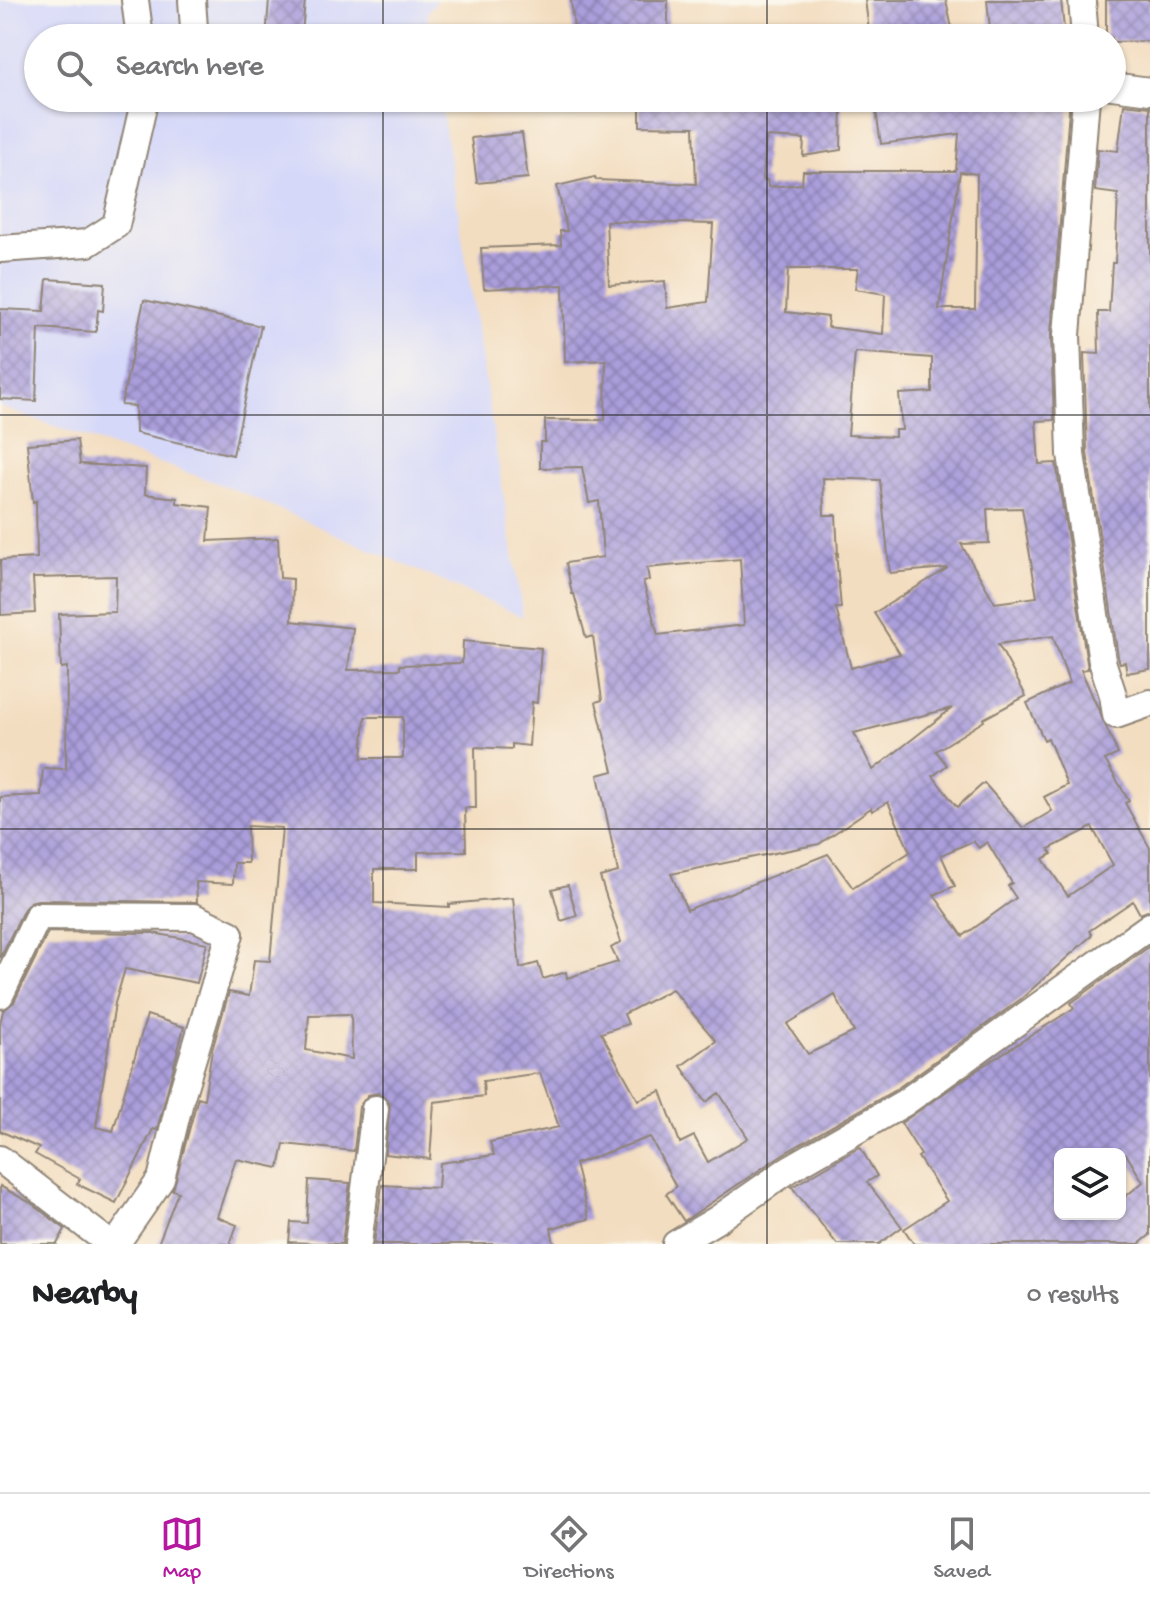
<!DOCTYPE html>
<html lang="en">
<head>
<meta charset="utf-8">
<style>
	:root { --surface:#fff; --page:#f6f6f6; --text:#202124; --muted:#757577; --line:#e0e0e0; --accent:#b5179e }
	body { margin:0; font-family:"Gochi Hand",sans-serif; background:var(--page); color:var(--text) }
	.controls { position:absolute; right:24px; bottom:24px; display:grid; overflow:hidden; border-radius:12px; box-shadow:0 2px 6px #0004 }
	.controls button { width:72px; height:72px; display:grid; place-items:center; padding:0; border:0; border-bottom:2px solid var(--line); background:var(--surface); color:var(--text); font:40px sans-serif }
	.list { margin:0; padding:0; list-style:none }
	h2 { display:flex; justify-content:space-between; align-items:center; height:104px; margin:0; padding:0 32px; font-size:34px }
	h2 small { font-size:26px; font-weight:400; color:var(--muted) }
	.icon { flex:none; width:44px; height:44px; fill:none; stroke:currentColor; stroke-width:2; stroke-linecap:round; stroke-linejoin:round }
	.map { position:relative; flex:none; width:1150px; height:1244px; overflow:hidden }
	.search { position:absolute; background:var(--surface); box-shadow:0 2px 6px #0004; left:24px; right:24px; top:24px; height:88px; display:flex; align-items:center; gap:20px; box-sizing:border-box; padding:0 28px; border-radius:44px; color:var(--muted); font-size:30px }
	.sheet { height:248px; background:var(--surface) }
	nav { display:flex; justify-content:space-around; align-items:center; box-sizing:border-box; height:112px; border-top:2px solid var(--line); background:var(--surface); font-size:22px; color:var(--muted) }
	nav a { display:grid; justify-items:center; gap:4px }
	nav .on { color:var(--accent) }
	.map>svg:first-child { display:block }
	.built { fill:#d5d8f9 }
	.building { fill:url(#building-cross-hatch); fill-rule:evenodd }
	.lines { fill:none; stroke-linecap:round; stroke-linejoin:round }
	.minor-casing { stroke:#8f8476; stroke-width:30 }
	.minor { stroke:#fff; stroke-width:26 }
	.grid { fill:none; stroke:#2b2b2b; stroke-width:2; stroke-opacity:0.55 }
</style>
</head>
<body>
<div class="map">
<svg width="1150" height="1244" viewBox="0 0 1150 1244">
	<defs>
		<pattern id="building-cross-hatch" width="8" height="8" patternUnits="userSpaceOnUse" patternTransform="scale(2)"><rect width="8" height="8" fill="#ab9edb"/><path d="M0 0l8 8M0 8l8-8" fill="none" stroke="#8b81b2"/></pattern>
	</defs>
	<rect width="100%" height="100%" fill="#fbf7ec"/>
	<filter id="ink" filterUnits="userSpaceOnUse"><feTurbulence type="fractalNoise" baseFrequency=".0125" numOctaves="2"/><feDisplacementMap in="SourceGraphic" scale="16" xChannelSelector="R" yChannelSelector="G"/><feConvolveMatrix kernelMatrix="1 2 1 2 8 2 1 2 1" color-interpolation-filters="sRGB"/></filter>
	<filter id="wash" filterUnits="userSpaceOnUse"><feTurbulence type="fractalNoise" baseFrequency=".006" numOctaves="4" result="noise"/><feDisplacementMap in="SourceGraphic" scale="32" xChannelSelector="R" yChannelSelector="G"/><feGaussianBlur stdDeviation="1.8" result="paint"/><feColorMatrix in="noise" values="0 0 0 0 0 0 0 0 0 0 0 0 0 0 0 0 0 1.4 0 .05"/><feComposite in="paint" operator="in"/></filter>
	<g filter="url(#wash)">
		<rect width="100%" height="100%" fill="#f3ddc0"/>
		<polygon class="built" points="0,0 437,0 427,13 431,38 38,38 38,98 440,98 523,617 231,488 0,407"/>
		<g id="blocks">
			<g class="building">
				<polygon points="269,0 305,0 302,34 285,33 285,38 266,38"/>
				<polygon points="571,0 668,0 668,38 575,38"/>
				<polygon points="865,0 946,0 954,38 870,38"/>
				<polygon points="987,0 1061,0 1065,38 991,38"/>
				<polygon points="1106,0 1150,0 1150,41 1112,42 1112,38 1106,38"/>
				<path d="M640,98H842L841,150L803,156L804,139L766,137L763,180H767L768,187L802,184L803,171H956L959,134L881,144L874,98H1070L1051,334L1054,420L1036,421L1039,464L1056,463L1088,669L1081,670L1118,754L1105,760L1129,801L1125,803L1150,848V910L1140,914L1133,901L1089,931L1092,935L1021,999L895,1090L783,1154L684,1221L666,1194L676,1187L650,1137L575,1164L589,1219L551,1228L554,1244H374L382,1185L438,1188L440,1163L494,1155L490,1142L559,1127L540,1073L483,1081L484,1096L434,1102L430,1159L385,1154L390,1104L385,1097L378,1093L368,1095L359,1107L354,1151L284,1144L279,1168L236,1159L217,1217L237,1225L230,1244H158L178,1192L173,1190L198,1097L204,1099L212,1050L229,992L249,996L254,960L270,961L282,828L247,826L248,863H234L233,884L196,882L197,902L38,900L30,902L24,909L0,958V797L41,795L43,768L66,769L67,667L61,668L59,614L115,612L116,576L33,578L35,613L1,615L0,560L37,558L36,501L33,502L27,444L77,440L80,464L146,468L145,494L177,498V503L211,507L208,541L278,538L280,578L293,579L292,621L353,628L348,670L400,669V665L462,663L463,641L541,648L537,703L532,702L529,746L512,744V749L475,747L476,808H465L466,851L418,852V869H374V903L449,907V904L513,898L520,968L538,963L543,979L566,972L567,978L618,962L611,948L621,942L600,877L618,872L598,775L613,771L596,702L602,700L593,636L586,638L574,594H572L566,563L603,557L599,501L589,503L582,467L540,468V442H545V420H605L606,360L565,362L563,285L484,289L481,248L561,245L560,231H567L557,186L595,177L596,180L696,184L694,127L640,126ZM960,172L977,174L975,309H939ZM606,221L713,224L708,302L667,308L665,281L609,285ZM788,269H858L855,289L885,294L883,334L827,327L828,317L786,312ZM855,352L932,358V392L899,394L902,430H895V437L848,435ZM823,478L880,480L890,573L948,568L874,613L900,654L851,668L836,608H841L836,552L838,555L836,515H824ZM1022,508L1037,597L995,603L961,544L989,543L987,509ZM740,559L744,625L658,635L643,581L649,580L647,568ZM1053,636L1069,683L1027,703L1044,740L1048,738L1067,785L1044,797L1052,811L1023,828L984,783L957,807L933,776L947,765L936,751L984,721L983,719L1026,696L998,644ZM952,708L873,770L854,733ZM365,717H403V758H362ZM888,802L910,852L853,888L828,854L687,910L671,874L819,844L871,808L872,811ZM1092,827L1113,865L1068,896L1043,859L1052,854L1049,849ZM973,841L979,848L987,842L1012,883L1008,886L1016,898L963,936L934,895L955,886L941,855ZM672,989L716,1041L681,1066L706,1102L719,1093L748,1138L708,1162L694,1136L680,1143L661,1091L638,1100L601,1033L628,1024L624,1014ZM835,995L854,1032L808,1054L787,1024ZM351,1014L352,1059L306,1050L309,1015Z"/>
				<polygon points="1124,104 1150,107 1150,669 1127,673 1125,662 1120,663 1118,657 1087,453 1084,353 1099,354 1098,312 1109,312 1112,263 1115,263 1118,194 1095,191 1098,149 1118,151"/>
				<polygon points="522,133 528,178 477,183 471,138"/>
				<polygon points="47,279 105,283 103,311 98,310 96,332 39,328 36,401 0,399 0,309 44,311"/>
				<polygon points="144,300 261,326 233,455 136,433 135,406 121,405"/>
				<polygon points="568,885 577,916 561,921 552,889"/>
				<polygon points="48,932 153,933 207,943 197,983 125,969 115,1003 96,1127 113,1131 147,1015 184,1027 157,1130 153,1129 116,1203 77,1184 80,1179 35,1154 39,1148 0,1131 0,1023 3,1011 14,1002"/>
				<path d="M1150,946V1235L1139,1244H914L904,1229L947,1201L918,1157L921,1155L901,1123L983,1066L1074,1008L1071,1003ZM1060,1154H1126L1143,1182L1120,1201V1214H1060Z"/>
				<polygon points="860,1147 877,1176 867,1182 902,1227 879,1244 837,1244 792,1187"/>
				<polygon points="309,1180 350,1183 342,1244 289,1242 291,1222 307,1223"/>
				<polygon points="0,1186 31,1203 65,1229 57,1244 0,1244"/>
			</g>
		</g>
	</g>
	<g filter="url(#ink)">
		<use href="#blocks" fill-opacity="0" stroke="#8f8476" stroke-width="2"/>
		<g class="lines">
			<g class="minor-casing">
				<g id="minor">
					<polyline points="135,0 140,38"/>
					<polyline points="1082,0 1085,38"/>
					<polyline points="190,38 194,28 192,0"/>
					<polyline points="1112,86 1150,91"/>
					<polyline points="1086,98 1067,335 1071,454 1102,661 1113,695 1116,715 1150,703"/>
					<polyline points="0,249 88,243 116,225 145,98"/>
					<polyline points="0,995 38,916 194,917 230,934 181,1097 161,1179 116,1244"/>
					<polyline points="0,1159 110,1244"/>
					<polyline points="358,1244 375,1109"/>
					<polyline points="676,1244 718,1219 791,1168 904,1103 1150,926"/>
				</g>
			</g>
			<use href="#minor" class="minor"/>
		</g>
	</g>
	<path class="grid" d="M383,0V38M767,0V38M383,98V1244M767,98V1244M0,415H1150M0,829H1150"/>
</svg>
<div class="controls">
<button><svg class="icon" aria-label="layers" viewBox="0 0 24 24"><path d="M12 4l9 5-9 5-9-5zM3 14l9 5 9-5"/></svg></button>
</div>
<div class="search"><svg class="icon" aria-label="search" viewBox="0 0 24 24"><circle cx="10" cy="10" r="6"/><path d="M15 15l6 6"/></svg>Search here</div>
</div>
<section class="sheet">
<h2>Nearby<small>0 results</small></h2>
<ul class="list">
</ul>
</section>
<nav>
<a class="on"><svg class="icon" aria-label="map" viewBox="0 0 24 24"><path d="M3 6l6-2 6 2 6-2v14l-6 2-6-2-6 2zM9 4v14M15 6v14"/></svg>Map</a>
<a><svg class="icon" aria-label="directions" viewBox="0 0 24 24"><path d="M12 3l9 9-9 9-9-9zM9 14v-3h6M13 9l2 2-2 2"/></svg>Directions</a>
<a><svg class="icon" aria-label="saved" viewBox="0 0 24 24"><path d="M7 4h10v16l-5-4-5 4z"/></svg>Saved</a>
</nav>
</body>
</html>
